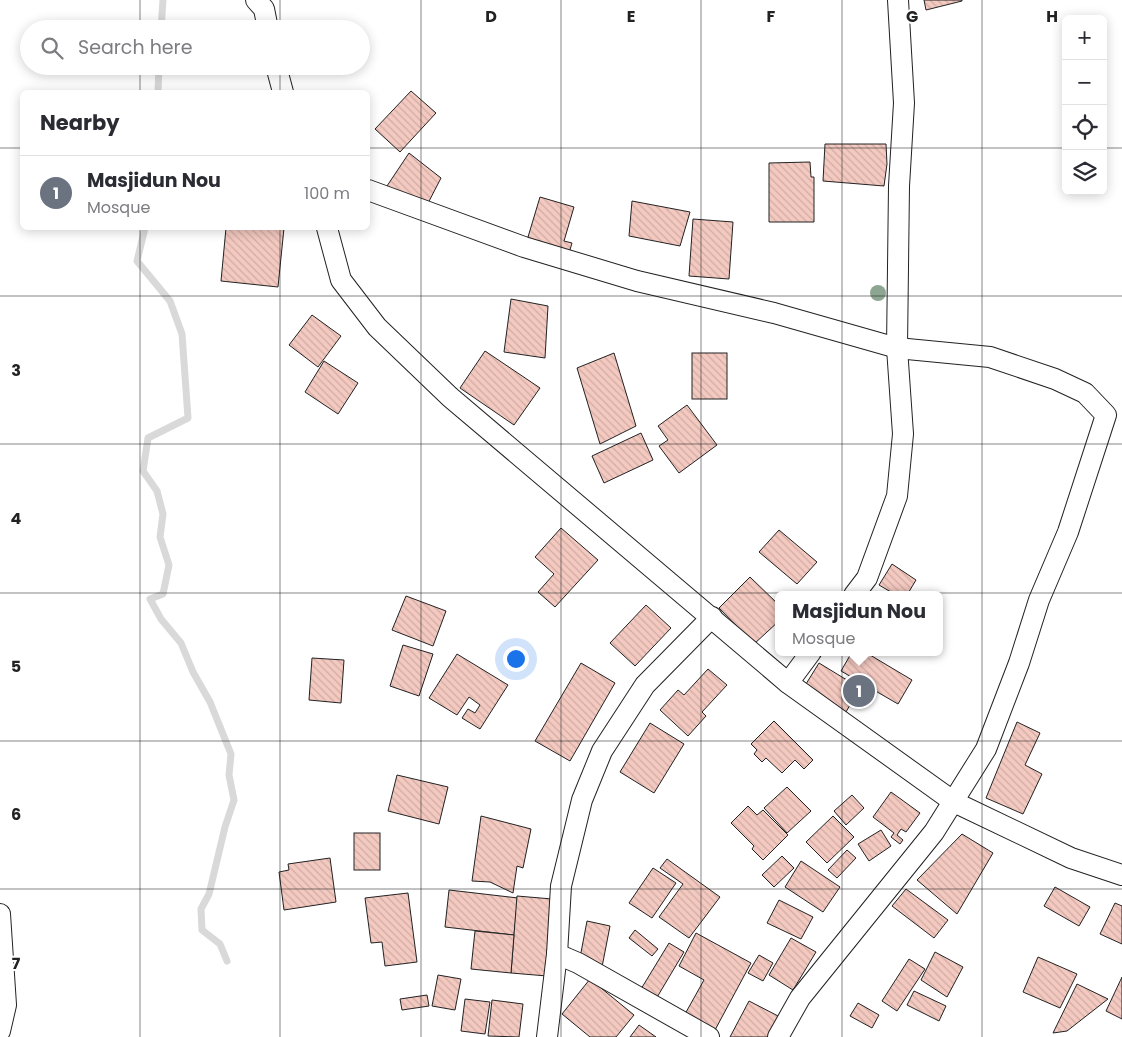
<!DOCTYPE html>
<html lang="en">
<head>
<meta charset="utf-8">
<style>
	:root { --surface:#fff; --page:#f7f7f7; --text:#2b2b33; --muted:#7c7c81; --line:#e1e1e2; --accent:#c62828 }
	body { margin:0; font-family:Poppins,sans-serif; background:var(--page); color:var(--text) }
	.controls { position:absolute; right:15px; top:15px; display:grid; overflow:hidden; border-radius:8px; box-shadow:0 2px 12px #0003 }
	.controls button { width:45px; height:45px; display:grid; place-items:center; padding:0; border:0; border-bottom:1px solid var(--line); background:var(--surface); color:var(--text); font:25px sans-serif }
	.you { position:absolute; left:515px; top:658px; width:18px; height:18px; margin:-12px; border:4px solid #fff; border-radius:50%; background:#1a73e8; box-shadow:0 0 0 8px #1a73e833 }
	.badge { display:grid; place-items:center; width:32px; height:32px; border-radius:50%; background:var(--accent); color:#fff; font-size:16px; font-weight:700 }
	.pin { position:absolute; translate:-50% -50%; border:2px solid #fff; box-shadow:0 1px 5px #0006 }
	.popup { position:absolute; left:775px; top:591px; width:168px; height:65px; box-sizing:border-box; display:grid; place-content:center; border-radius:8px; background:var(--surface); filter:drop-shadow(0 1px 4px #0005); font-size:16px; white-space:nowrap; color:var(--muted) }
	.popup b { font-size:19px; color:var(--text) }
	.popup::after { content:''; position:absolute; left:50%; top:100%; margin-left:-10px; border:10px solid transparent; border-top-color:var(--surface) }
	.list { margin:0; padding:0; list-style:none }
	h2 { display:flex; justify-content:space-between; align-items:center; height:65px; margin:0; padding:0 20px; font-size:21px }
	h2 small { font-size:16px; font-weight:400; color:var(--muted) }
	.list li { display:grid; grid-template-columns:32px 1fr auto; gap:15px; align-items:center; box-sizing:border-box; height:75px; padding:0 20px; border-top:1px solid var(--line) }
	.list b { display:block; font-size:19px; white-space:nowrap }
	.list p { margin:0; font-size:16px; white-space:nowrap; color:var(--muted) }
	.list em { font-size:16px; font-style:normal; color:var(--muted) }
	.icon { flex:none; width:28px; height:28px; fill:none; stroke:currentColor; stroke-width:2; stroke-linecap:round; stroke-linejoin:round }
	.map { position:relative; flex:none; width:1122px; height:1037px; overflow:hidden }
	.search { position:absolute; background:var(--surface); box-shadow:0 2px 12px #0003; left:20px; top:20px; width:350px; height:55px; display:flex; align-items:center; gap:12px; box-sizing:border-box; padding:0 18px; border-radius:28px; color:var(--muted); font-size:19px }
	.panel { position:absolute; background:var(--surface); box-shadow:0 2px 12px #0003; left:20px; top:90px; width:350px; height:140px; border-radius:8px }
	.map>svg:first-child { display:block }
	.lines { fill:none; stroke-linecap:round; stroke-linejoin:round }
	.stream { stroke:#d9d9d9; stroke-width:7 }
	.building { fill:url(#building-back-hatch); stroke:#222 }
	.street-casing { stroke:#222; stroke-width:22 }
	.street { stroke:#fff; stroke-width:20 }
	.tree { fill:#8da692 }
	.grid { fill:none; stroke:#222; stroke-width:1; stroke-opacity:0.55 }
	.grid-label { font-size:16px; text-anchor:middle; font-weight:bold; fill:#222; stroke:#fff; stroke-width:4; stroke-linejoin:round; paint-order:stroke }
</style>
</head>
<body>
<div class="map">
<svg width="1122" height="1037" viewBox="0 0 1122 1037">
	<defs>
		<pattern id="building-back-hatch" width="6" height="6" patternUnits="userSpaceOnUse" patternTransform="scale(1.25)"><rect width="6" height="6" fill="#f3c9c0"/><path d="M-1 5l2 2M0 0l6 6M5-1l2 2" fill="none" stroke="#d0aca5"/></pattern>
	</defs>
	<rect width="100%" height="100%" fill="#fff"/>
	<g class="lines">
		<g class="stream">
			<polyline points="161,29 163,0"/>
			<polyline points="158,92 159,66"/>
			<polyline points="145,228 137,261 170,301 182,334 188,418 148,438 143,471 157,491 163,514 160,537 169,565 163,594 150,599 161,619 181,643 193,672 210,702 231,754 229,775 234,800 225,827 209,894 201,909 202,930 220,944 227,961"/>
		</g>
	</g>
	<g class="building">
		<polygon points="924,0 962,0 962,1 926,10"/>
		<polygon points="411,91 436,113 400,152 375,129"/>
		<polygon points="825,144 886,144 887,164 884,186 823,181"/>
		<polygon points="409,153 441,178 424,211 385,189"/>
		<polygon points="810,162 811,177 814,177 814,222 769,222 769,163"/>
		<polygon points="540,197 574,207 564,241 572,243 567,260 525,247"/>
		<polygon points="632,201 690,212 680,246 629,236"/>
		<polygon points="693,219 733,222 729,279 689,276"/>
		<polygon points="226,228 284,228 278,287 221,281"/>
		<polygon points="511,299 548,306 545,358 504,352"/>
		<polygon points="312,315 341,336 318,367 289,345"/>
		<polygon points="485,351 540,388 514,425 460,388"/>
		<polygon points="614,353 636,426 600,444 577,368"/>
		<rect x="692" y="353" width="35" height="46"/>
		<polygon points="324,361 358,383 338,414 305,392"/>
		<polygon points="687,405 717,445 679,473 659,446 668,440 658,426"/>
		<polygon points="641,433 653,460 604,483 592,456"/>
		<polygon points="561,528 598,560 555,607 538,592 554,574 535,557"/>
		<polygon points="779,530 817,562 797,584 759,552"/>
		<polygon points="892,564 916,580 907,595 896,595 879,585"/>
		<polygon points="750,577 779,605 779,621 754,644 719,608"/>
		<polygon points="406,596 446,611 433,646 392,630"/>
		<polygon points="646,605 671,628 635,666 610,643"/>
		<polygon points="403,645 433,654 419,696 390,686"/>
		<polygon points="852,652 865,652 912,680 898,704 841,671"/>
		<polygon points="457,654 508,685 480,729 462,718 468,709 475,713 480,705 469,697 457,715 429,698"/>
		<polygon points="312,658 344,660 341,703 309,700"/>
		<polygon points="581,663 615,683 570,761 535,741"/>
		<polygon points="819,663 860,688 843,717 801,692"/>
		<polygon points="708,669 727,685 702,712 706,716 688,736 660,710 678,690 684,695"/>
		<polygon points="774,721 813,760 804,769 795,760 782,773 766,758 762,762 754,754 757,750 751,744"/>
		<polygon points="1017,722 1040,733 1025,765 1042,774 1023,814 986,798"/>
		<polygon points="650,723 684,744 654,793 620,772"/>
		<polygon points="397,775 448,787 439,824 388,811"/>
		<polygon points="787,787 811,811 787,833 764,808"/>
		<polygon points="891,792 920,813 906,832 901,829 897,835 903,840 900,844 891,837 894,833 873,817"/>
		<polygon points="852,795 864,808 846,825 834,811"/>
		<polygon points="748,806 757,815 763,810 788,835 763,860 752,849 754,846 731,823"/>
		<polygon points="481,816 531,829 523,868 517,866 513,893 490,882 472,881"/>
		<polygon points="833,816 854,837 827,863 806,842"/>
		<polygon points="881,830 891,846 869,861 858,844"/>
		<rect x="354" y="833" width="26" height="37"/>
		<polygon points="962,834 993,853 957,914 917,880"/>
		<polygon points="847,850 856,858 837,878 828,870"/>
		<polygon points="782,856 794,868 774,887 762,875"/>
		<polygon points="330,858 336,902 284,910 279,872 289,870 288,864"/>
		<polygon points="667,859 720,897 689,938 659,917 683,884 660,868"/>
		<polygon points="801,861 840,887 823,912 785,887"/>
		<polygon points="653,868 676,883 652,918 629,903"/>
		<polygon points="1055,887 1090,907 1079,926 1044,906"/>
		<polygon points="906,889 948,920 934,938 892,906"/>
		<polygon points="449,890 518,898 514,935 445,927"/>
		<polygon points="408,893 417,962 385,966 382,942 371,943 365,898"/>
		<polygon points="517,896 552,899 547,976 511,973"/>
		<polygon points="779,900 813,917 801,939 767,923"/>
		<polygon points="1115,903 1122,906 1122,944 1100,934"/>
		<polygon points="587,921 610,926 602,967 579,963"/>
		<polygon points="635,930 658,949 652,956 629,938"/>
		<polygon points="475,931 514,935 511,973 471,969"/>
		<polygon points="696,933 751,963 715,1030 685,1014 704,980 679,966"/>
		<polygon points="791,938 816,952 793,990 769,975"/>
		<polygon points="669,943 684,952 656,999 641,989"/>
		<polygon points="935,952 963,967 947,997 921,980"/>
		<polygon points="759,955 773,963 763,981 748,973"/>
		<polygon points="1038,957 1077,974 1060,1008 1023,992"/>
		<polygon points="909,959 925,969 897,1011 882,1001"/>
		<polygon points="438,975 461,979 455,1010 432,1006"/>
		<polygon points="1122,977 1122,1019 1106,1011"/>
		<polygon points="590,979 634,1015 616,1037 590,1037 562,1014"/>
		<polygon points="1077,984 1108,999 1067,1031 1053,1033"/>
		<polygon points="914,991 946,1006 939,1021 907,1005"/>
		<polygon points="427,995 429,1006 402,1010 400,999"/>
		<polygon points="465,999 490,1002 485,1034 461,1031"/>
		<polygon points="492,1000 523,1004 519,1037 488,1036"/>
		<polygon points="749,1001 780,1017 770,1037 730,1037"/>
		<polygon points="858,1003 879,1015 872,1028 850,1016"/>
		<polygon points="639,1025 656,1037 630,1037"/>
	</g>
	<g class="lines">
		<g class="street-casing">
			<g id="street">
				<polyline points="256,0 264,9 268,29"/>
				<polyline points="276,66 283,92"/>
				<polyline points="368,190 524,247 637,281 774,313 897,348 990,357 1055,379 1085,393 1106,415 1068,532 1039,600 1019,663 986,749 934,832 800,998 778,1037"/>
				<polyline points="327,228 341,280 377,327 450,397 788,683 954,802 1071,858 1122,875"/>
				<polyline points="854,595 867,578 897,496 903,434 897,348 899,186 904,103 898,0"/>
				<polyline points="788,683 811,652"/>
				<polyline points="0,914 6,1005 0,1031"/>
				<polyline points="557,954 578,963 709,1037"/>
				<polyline points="547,1037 557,954 561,886 582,800 602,751 645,685 712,617"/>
			</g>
		</g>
		<use href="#street" class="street"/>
	</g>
	<circle class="tree" cx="878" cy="293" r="8"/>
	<path class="grid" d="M140,0V29M280,0V29M421,0V1037M561,0V1037M701,0V1037M842,0V1037M982,0V1037M140,66V92M280,66V92M0,148H22M368,148H1066M1103,148H1122M140,228V1037M280,228V1037M0,296H1122M0,444H1122M0,593H1122M0,741H1122M0,889H1122"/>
	<g class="grid-label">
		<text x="491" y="22">D</text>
		<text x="631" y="22">E</text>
		<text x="771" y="22">F</text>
		<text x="912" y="22">G</text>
		<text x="1052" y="22">H</text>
		<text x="16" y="376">3</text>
		<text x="16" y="524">4</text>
		<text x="16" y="672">5</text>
		<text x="16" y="820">6</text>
		<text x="16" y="969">7</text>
	</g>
</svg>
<div class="controls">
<button>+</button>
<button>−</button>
<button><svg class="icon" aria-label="locate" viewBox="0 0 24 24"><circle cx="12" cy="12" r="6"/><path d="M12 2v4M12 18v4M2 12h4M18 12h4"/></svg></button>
<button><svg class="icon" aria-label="layers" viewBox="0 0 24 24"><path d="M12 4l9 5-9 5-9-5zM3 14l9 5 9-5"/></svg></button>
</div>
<div class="you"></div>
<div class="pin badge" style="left:859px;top:691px;background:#6b7280">1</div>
<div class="popup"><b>Masjidun Nou</b>Mosque</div>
<div class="search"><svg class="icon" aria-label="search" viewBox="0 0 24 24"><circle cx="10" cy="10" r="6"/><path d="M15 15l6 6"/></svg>Search here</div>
<section class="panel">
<h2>Nearby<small></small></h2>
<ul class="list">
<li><span class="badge" style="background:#6b7280">1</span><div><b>Masjidun Nou</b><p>Mosque</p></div><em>100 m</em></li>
</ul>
</section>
</div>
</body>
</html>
